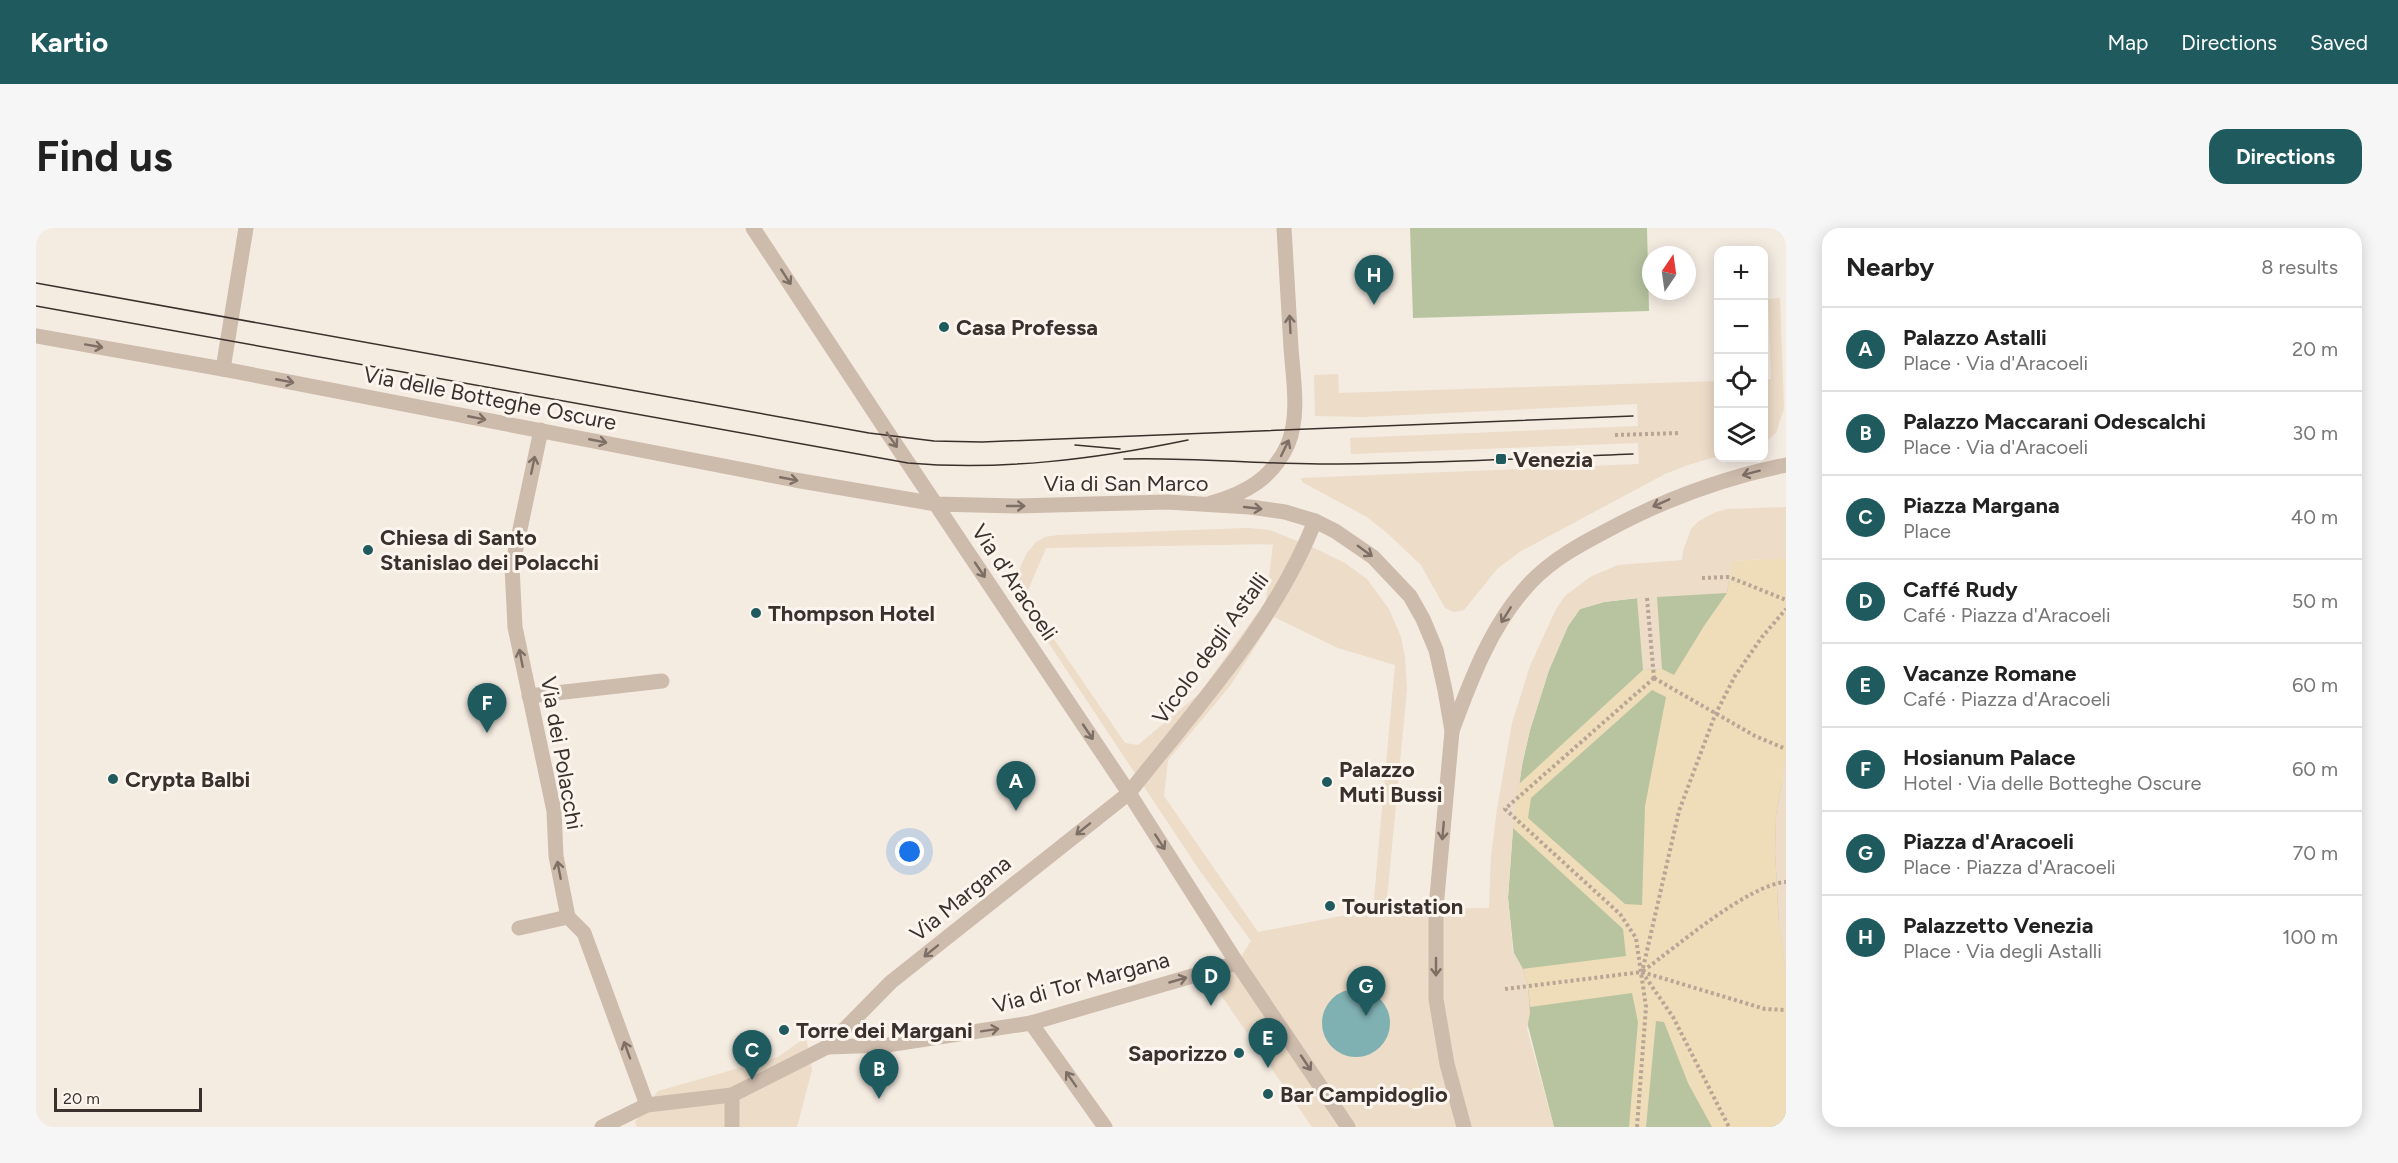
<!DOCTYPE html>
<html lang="en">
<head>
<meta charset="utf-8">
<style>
	:root { --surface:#fff; --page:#f6f6f6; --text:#222; --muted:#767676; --line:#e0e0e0; --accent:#1f5a5e }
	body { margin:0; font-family:Figtree,sans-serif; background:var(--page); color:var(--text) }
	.controls { position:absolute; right:18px; top:18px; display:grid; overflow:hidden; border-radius:12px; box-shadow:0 3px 15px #0003 }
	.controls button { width:54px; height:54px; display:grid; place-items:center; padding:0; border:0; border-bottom:2px solid var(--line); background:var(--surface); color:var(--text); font:30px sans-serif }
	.compass { position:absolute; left:1606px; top:18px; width:54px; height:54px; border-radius:50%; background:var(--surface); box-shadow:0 3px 15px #0003; rotate:13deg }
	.scale { position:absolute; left:18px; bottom:15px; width:148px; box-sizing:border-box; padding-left:6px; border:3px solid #3b302b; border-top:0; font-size:16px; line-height:21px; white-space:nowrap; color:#3b302b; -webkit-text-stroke:4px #fbf5ee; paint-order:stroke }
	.you { position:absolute; left:874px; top:624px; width:21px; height:21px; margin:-15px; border:4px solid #fff; border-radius:50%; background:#1a73e8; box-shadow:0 0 0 9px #1a73e833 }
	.badge { display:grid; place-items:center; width:39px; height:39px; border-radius:50%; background:var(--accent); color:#fff; font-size:20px; font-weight:700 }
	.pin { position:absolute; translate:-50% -50px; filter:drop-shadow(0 2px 3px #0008) }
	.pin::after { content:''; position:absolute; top:32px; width:21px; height:18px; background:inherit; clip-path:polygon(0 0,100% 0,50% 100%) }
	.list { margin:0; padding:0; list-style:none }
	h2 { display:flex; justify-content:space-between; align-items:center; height:78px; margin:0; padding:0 24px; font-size:26px }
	h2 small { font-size:20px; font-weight:400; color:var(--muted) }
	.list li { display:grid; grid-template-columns:39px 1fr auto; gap:18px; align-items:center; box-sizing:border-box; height:84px; padding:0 24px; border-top:2px solid var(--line) }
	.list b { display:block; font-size:22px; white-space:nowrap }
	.list p { margin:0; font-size:20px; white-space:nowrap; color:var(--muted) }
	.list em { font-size:20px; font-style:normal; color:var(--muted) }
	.icon { flex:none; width:33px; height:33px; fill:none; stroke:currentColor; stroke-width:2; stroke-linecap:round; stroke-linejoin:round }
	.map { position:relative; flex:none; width:1750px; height:899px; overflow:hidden; border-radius:18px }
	header { display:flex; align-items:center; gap:36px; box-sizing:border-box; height:84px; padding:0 30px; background:var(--accent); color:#fff }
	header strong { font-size:28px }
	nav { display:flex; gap:33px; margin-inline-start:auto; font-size:21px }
	.intro { display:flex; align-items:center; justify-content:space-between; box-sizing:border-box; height:144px; padding:0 36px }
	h1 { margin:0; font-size:42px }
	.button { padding:15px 27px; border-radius:18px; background:var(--accent); color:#fff; font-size:21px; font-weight:700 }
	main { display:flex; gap:36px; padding:0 36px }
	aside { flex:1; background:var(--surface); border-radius:18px; box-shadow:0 3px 15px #0003 }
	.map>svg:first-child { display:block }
	.green { fill:#b8c4a0 }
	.sand { fill:#efdcb8; fill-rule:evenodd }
	.plaza { fill:#ecdcc8; fill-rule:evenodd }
	.water { fill:#7fb0b2 }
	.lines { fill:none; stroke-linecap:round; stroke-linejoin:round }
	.path { stroke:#b9a596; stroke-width:4; stroke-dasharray:3 3; stroke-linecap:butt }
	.service { stroke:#cdbbac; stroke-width:15 }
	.pedestrian { stroke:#cdbbac; stroke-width:15 }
	.minor { stroke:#cdbbac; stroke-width:15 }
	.tertiary { stroke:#cdbbac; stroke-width:15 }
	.tram { stroke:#3b302b; stroke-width:1.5 }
	.oneway { stroke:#7d6f65 }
	.poi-dot { fill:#1f5a5e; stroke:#fbf5ee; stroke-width:2 }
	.labels { text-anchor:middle; stroke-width:6; stroke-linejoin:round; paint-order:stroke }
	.poi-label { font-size:22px; font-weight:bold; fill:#3b302b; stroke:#fbf5ee; text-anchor:start }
	.street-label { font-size:22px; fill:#3b302b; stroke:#fbf5ee }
</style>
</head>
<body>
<header>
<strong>Kartio</strong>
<nav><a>Map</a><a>Directions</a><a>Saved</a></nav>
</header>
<div class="intro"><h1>Find us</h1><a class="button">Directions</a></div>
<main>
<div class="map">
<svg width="1750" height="899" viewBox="0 0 1750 899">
	<rect width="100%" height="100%" fill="#f4ebe1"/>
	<g class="green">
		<polygon points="1374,0 1611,0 1613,83 1377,90"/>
		<polygon points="1750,330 1750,531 1746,549 1743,696 1750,743 1750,899 1518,899 1481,755 1472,670 1477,600 1486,537 1494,502 1513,442 1532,398 1544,381 1568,374 1602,370"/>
	</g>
	<path class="sand" d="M1750,330V531L1740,587L1739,624L1743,696L1750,743V899H1676L1652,855L1628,794L1620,793L1610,899H1593L1602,794L1596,765L1494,779L1492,758L1487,741L1590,728L1587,701L1477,600L1483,556L1607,442L1626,441L1638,447L1668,398L1691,365L1696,333ZM1616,462L1630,469L1609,578L1606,677L1589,676L1492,590L1495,570Z"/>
	<g class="plaza">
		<polygon points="1744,70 1748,180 1740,205 1728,215 1728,152 1735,151 1732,71"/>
		<polygon points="1302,146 1303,165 1682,153 1682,228 1652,237 1629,246 1485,323 1461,341 1428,382 1418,384 1409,380 1385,337 1351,305 1331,289 1266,254 1265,250 1603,236 1602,215 1315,226 1314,210 1602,198 1601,176 1327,189 1279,188 1278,147"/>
		<path d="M1750,279V330L1696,333L1691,365L1621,369L1626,441L1607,442L1601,370L1568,374L1544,381L1532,398L1513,442L1494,502L1486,537L1477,600L1472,670L1477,723L1487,741L1492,758L1494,785L1491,801L1518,899H1276L1178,757L1201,735L1215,713L1162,640L984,372L982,352L985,337L991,325L1000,314L1009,309L1022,307L1212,300L1234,302L1278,320L1309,335L1331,351L1353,381L1365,409L1369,430L1371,461L1350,681L1453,680L1455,628L1461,581L1476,495L1494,438L1520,381L1529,368L1554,349L1582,337L1646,332L1647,323L1655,301L1663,293L1680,284L1691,281ZM1237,316L1230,373L1163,466L1102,517L1089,515L989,369L1010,320ZM1238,389L1302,420L1359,437L1337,682L1222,704L1128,568L1132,532L1194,458Z"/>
		<polygon points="1750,531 1750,743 1743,696 1739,624 1740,587"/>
		<polygon points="770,809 776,842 761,899 601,899 599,894 622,863 742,829"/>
	</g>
	<circle class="water" cx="1320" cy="795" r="34"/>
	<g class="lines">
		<g class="path">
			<polyline points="1579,207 1645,205"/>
			<polyline points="1666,350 1693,349 1750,372"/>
			<polyline points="1611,370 1618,450"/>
			<polyline points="1618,450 1719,508 1750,521"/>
			<polyline points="1607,740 1643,583 1679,487 1699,448 1726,409 1750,381"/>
			<path d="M1607,743C1640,719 1713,656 1750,654"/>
			<polyline points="1606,744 1637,789 1693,899"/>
			<polyline points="1469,761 1606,744 1729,781 1750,782"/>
			<polyline points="1601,899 1610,779 1600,710 1584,686 1469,581 1618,450"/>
		</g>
		<g class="service">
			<polyline points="187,141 210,0"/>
			<polyline points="505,202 476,339 479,399 518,583 520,628 532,689 548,705 611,877"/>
			<polyline points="493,468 626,453"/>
			<polyline points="483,700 532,689"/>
			<polyline points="995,795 1069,899"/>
			<polyline points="791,819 851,817 995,795 1201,735"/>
			<polyline points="566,899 611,877 696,867 791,819 855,754 1093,565"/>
			<polyline points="696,899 696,867"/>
		</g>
		<path class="pedestrian" d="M1093,565C1161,478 1238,397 1279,293"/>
		<g class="minor">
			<path d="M1175,275C1209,266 1237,250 1252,216C1264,187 1257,149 1255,120C1253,80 1250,40 1248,0"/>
			<path d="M1416,503C1435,451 1456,395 1495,354C1516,332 1543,317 1570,303C1627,272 1686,250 1750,237"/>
		</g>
		<g class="tertiary">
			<polyline points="717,0 854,208 1093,565 1201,735 1312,899"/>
			<polyline points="0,108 187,141 759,252 900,276 980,278 1131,274 1214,279 1249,284 1279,293 1299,303 1337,329 1374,368 1387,391 1400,422 1409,462 1416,503 1400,680 1400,771 1411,836 1428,899"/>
		</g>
		<g class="tram">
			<polyline points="0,55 833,205 898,213 946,214 1597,188"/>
			<path d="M0,78L872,235C966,243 1060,231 1152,212"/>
			<polyline points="1039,217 1084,221"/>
			<path d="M1088,231C1154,229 1218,236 1284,236C1388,236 1493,230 1597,226"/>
		</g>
	</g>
	<defs><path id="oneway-shaft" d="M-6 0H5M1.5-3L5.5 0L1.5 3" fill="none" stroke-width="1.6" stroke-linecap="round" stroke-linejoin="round" transform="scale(1.5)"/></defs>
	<g class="oneway">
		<use href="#oneway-shaft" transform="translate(750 49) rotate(57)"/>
		<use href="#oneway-shaft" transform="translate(1254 96) rotate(-93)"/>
		<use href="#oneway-shaft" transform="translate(58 118) rotate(10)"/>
		<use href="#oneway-shaft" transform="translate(249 153) rotate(11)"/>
		<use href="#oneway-shaft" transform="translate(441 190) rotate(11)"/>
		<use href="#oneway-shaft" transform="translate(856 212) rotate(55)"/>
		<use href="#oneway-shaft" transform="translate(562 213) rotate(11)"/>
		<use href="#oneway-shaft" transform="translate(1249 220) rotate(-64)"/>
		<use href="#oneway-shaft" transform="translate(497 237) rotate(-78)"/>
		<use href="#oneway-shaft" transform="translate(1715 245) rotate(165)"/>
		<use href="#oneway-shaft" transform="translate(753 251) rotate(11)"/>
		<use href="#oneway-shaft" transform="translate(1625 275) rotate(156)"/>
		<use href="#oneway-shaft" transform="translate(980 278)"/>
		<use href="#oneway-shaft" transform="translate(1217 280) rotate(6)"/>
		<use href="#oneway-shaft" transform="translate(1329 323) rotate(36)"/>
		<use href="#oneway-shaft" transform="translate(944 342) rotate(56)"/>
		<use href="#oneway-shaft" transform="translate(1470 387) rotate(122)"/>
		<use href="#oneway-shaft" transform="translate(485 430) rotate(-101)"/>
		<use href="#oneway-shaft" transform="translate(1052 504) rotate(56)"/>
		<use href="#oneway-shaft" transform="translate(1047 601) rotate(141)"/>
		<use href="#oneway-shaft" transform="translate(1407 603) rotate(95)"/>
		<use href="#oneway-shaft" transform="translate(1124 614) rotate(57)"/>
		<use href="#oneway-shaft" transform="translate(523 642) rotate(-101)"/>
		<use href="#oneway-shaft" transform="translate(895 723) rotate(141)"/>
		<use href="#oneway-shaft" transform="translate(1400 739) rotate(90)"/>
		<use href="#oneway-shaft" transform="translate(1142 752) rotate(-16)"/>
		<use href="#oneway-shaft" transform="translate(954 802) rotate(-9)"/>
		<use href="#oneway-shaft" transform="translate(591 822) rotate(-110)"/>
		<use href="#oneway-shaft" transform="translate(1270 835) rotate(56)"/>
		<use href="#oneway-shaft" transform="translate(1035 851) rotate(-125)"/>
	</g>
	<g class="poi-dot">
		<circle cx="908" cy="99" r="6"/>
		<rect x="1459" y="225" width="12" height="12" rx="3"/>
		<circle cx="332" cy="322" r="6"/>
		<circle cx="720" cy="385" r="6"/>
		<circle cx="77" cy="551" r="6"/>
		<circle cx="1291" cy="554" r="6"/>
		<circle cx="1294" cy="678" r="6"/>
		<circle cx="748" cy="802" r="6"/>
		<circle cx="1203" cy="825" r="6"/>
		<circle cx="1232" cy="866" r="6"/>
	</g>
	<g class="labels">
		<g class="poi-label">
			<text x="920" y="107">Casa Professa</text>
			<text x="1477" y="239">Venezia</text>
			<text x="344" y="317">Chiesa di Santo<tspan x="344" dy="25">Stanislao dei Polacchi</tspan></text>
			<text x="732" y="393">Thompson Hotel</text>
			<text x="1303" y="549">Palazzo<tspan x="1303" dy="25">Muti Bussi</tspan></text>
			<text x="89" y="559">Crypta Balbi</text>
			<text x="1306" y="686">Touristation</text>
			<text x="760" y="810">Torre dei Margani</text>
			<text x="1191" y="833" text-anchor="end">Saporizzo</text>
			<text x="1244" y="874">Bar Campidoglio</text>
		</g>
		<g class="street-label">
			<text transform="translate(454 170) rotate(11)" y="8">Via delle Botteghe Oscure</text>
			<text x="1090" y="263">Via di San Marco</text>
			<text transform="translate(979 354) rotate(56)" y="8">Via d'Aracoeli</text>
			<text transform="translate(1174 420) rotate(-54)" y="8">Vicolo degli Astalli</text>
			<text transform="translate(526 525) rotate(80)" y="8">Via dei Polacchi</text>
			<text transform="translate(924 670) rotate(-39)" y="8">Via Margana</text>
			<text transform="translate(1045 754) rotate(-15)" y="8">Via di Tor Margana</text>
		</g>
	</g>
</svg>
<div class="controls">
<button>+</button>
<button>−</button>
<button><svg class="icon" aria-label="locate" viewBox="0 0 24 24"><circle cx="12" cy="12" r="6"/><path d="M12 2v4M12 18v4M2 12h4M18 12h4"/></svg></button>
<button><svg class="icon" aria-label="layers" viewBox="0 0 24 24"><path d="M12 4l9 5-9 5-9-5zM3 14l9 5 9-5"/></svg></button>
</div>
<svg class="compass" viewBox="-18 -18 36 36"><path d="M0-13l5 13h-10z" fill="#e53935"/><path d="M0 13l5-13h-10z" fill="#767676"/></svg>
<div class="scale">20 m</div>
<div class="you"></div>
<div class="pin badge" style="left:980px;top:583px">A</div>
<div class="pin badge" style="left:843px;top:871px">B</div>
<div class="pin badge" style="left:716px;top:852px">C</div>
<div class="pin badge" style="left:1175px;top:778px">D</div>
<div class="pin badge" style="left:1232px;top:840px">E</div>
<div class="pin badge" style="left:451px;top:505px">F</div>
<div class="pin badge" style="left:1330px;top:788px">G</div>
<div class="pin badge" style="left:1338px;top:77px">H</div>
</div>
<aside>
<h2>Nearby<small>8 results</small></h2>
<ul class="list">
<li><span class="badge">A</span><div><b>Palazzo Astalli</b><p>Place · Via d'Aracoeli</p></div><em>20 m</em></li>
<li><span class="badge">B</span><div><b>Palazzo Maccarani Odescalchi</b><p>Place · Via d'Aracoeli</p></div><em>30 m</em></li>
<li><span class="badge">C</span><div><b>Piazza Margana</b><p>Place</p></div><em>40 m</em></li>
<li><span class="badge">D</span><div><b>Caffé Rudy</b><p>Café · Piazza d'Aracoeli</p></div><em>50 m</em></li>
<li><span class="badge">E</span><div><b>Vacanze Romane</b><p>Café · Piazza d'Aracoeli</p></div><em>60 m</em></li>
<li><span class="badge">F</span><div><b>Hosianum Palace</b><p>Hotel · Via delle Botteghe Oscure</p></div><em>60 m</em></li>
<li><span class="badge">G</span><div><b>Piazza d'Aracoeli</b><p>Place · Piazza d'Aracoeli</p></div><em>70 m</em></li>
<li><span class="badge">H</span><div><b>Palazzetto Venezia</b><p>Place · Via degli Astalli</p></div><em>100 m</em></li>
</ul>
</aside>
</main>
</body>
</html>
